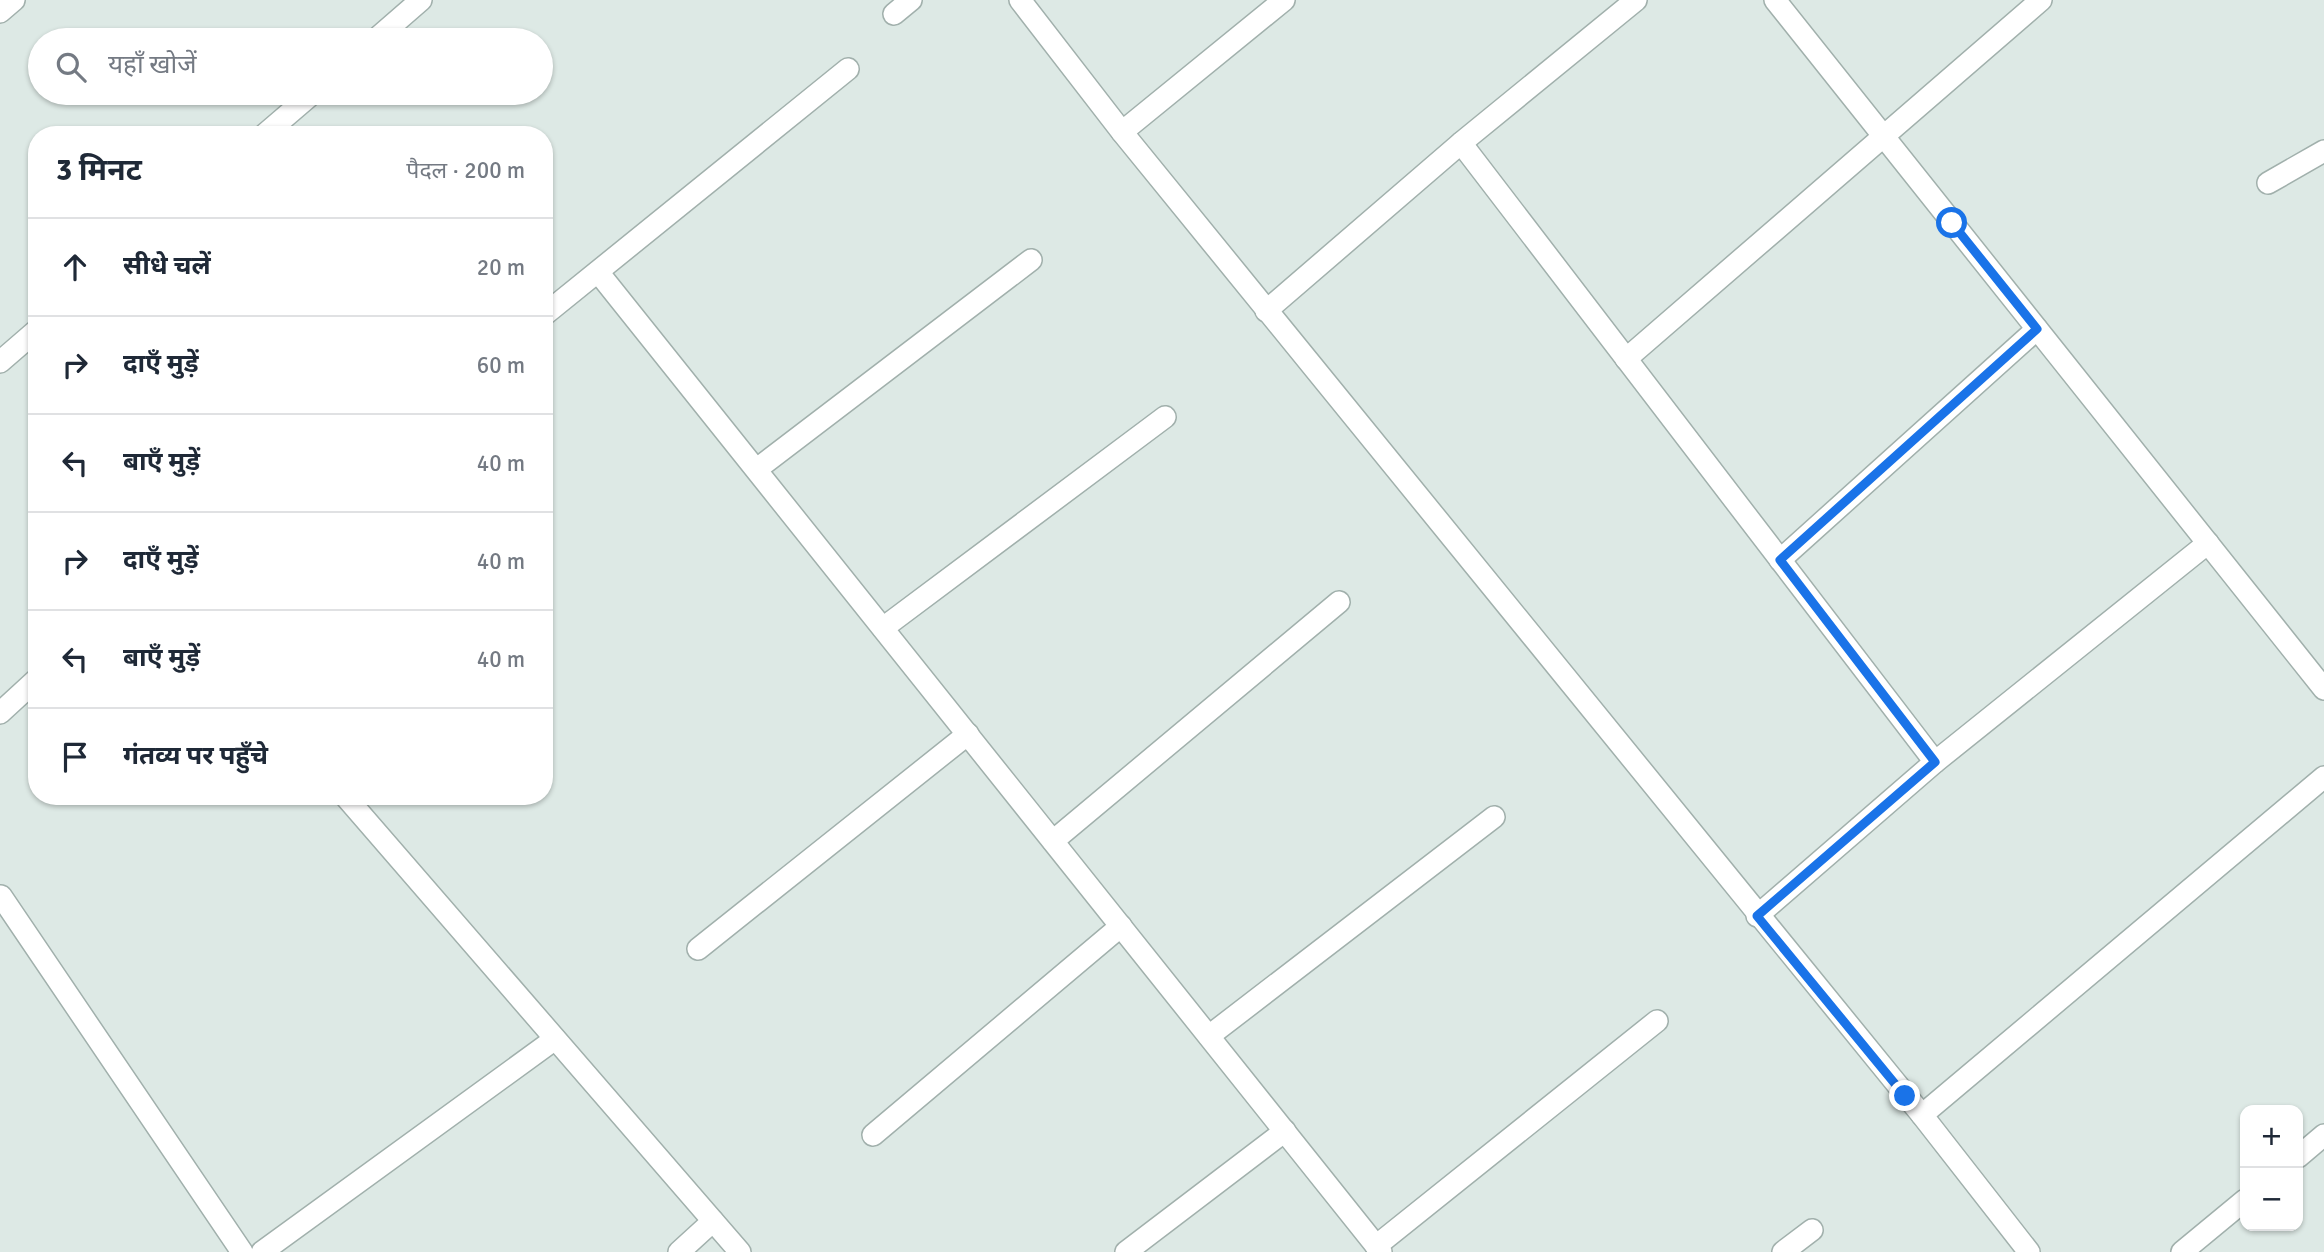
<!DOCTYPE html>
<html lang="hi">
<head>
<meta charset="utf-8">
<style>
	:root { --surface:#fff; --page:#f2f2f3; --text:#1f2937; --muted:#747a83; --line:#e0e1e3 }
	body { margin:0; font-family:Signika,"Noto Sans Devanagari",sans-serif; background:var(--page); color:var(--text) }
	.controls { position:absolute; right:21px; bottom:21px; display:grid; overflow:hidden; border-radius:14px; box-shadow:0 2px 5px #0004 }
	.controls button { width:63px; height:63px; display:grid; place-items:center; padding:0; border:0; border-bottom:2px solid var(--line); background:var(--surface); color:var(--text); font:35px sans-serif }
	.stop { position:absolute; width:21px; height:21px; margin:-16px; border:5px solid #1a73e8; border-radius:50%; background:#fff }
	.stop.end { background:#1a73e8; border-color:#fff; box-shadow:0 2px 7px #0008 }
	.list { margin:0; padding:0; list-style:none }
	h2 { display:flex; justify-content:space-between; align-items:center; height:91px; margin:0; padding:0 28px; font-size:30px }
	h2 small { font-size:23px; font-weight:400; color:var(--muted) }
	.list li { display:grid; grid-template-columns:46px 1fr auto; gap:21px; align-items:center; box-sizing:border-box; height:98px; padding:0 28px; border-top:2px solid var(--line) }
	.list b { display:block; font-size:26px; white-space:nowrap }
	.list em { font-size:23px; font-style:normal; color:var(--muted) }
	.icon { flex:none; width:38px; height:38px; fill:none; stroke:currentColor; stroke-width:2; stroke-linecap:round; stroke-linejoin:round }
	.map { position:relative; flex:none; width:2324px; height:1252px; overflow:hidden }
	.search { position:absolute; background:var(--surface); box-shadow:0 2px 5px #0004; left:28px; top:28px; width:525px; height:77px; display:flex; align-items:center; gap:18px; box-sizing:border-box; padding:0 24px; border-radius:38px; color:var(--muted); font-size:26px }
	.panel { position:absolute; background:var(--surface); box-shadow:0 2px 5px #0004; left:28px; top:126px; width:525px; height:679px; border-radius:28px }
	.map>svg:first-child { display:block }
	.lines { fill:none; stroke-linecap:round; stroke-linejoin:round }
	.minor-casing { stroke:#a1b0ac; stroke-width:24 }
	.minor { stroke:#fff; stroke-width:21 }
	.route { stroke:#1a73e8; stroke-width:9 }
</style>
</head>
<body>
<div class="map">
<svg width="2324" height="1252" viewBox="0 0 2324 1252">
	<rect width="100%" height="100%" fill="#dde9e5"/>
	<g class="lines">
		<g class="minor-casing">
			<g id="minor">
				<polyline points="1020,0 1122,132 1922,1115 2029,1252"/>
				<polyline points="1775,0 2324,689"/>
				<polyline points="0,12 14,0"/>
				<polyline points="894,14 911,0"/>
				<polyline points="375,40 421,0"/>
				<polyline points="1122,132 1284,0"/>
				<polyline points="264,135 313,93"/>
				<polyline points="1461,143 1935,762"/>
				<polyline points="2268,183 2324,151"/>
				<polyline points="598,272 1381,1252"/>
				<polyline points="1266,311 1461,143 1636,0"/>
				<polyline points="544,315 848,69"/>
				<polyline points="1626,359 2041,0"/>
				<polyline points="0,362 37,330"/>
				<polyline points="757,469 1031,260"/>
				<polyline points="1780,560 2037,329"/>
				<polyline points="883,628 1165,417"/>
				<polyline points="0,713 37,679"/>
				<polyline points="345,796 740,1252"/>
				<polyline points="1053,841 1339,602"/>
				<polyline points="1,896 242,1252"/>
				<polyline points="1757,916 1935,762 2208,543"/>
				<polyline points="698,949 968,734"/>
				<polyline points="1209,1036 1494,817"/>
				<polyline points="1922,1115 2324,777"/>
				<polyline points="873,1135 1121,926"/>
				<polyline points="2298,1157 2324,1135"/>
				<polyline points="1376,1246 1657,1021"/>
				<polyline points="262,1252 555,1039"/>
				<polyline points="679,1252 713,1221"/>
				<polyline points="1126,1252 1285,1131"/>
				<polyline points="1783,1252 1812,1230"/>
				<polyline points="2182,1252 2245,1200"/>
			</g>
		</g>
		<use href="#minor" class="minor"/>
	</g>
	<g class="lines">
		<polyline class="route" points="1905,1096 1757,916 1935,762 1780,560 2037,329 1952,223"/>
	</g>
</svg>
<div class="controls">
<button>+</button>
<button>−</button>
</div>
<div class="stop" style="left:1952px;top:223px"></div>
<div class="stop end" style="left:1905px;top:1096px"></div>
<div class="search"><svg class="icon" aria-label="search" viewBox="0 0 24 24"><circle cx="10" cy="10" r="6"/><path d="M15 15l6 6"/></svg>यहाँ खोजें</div>
<section class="panel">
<h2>3 मिनट<small>पैदल · 200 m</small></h2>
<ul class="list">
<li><svg class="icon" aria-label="ahead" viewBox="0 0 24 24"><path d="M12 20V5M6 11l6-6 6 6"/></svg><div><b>सीधे चलें</b></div><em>20 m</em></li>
<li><svg class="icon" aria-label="right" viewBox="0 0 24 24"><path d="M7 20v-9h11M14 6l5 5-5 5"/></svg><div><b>दाएँ मुड़ें</b></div><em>60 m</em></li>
<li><svg class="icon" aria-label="left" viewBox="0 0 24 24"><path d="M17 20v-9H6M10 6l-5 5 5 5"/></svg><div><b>बाएँ मुड़ें</b></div><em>40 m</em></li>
<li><svg class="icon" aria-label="right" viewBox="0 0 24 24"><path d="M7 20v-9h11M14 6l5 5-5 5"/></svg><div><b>दाएँ मुड़ें</b></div><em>40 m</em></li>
<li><svg class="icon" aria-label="left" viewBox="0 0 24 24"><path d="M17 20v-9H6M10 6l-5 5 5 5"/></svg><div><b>बाएँ मुड़ें</b></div><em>40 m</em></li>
<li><svg class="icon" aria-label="arrive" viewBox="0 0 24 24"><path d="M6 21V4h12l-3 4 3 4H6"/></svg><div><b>गंतव्य पर पहुँचे</b></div></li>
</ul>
</section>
</div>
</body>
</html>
